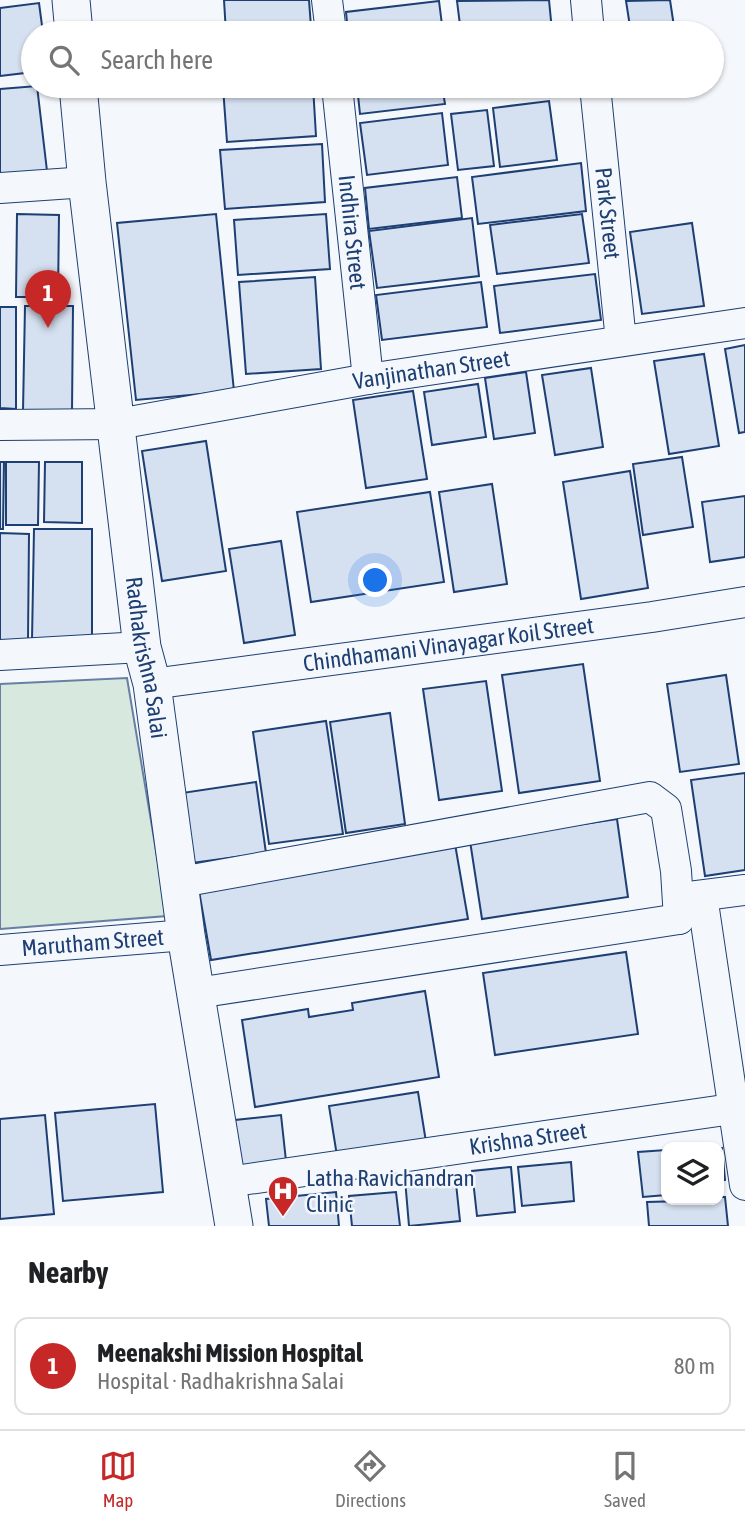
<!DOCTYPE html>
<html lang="en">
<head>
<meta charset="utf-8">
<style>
	:root { --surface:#fff; --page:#f6f6f6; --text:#202124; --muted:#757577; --line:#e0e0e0; --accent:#c62828 }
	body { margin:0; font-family:"Asap Condensed",sans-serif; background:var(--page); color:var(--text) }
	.controls { position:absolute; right:21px; bottom:21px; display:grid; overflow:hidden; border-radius:14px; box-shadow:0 2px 5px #0004 }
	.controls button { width:63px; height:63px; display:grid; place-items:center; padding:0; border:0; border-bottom:2px solid var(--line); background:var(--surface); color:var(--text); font:35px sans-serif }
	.you { position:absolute; left:376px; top:581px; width:24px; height:24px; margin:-18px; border:5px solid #fff; border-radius:50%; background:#1a73e8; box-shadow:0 0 0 10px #1a73e833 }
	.badge { display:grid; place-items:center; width:46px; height:46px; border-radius:50%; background:var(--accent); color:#fff; font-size:23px; font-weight:700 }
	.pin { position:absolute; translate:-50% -58px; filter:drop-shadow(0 2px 4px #0008) }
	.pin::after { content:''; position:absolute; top:37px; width:24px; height:21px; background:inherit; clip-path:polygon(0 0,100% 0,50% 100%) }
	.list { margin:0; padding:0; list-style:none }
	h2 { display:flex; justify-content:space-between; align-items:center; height:91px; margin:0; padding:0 28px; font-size:30px }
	h2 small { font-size:23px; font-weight:400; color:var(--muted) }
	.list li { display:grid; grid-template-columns:46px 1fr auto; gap:21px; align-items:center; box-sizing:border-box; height:98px; margin:0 14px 14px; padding:0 14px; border:2px solid var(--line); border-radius:14px }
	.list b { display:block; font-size:26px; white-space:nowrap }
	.list p { margin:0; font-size:23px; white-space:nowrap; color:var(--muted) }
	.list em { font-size:23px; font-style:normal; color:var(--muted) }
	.icon { flex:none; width:38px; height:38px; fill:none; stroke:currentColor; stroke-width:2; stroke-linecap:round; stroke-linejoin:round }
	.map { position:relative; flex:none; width:745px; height:1226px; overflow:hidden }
	.search { position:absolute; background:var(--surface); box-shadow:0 2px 5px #0004; left:21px; right:21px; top:21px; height:77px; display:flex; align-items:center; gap:18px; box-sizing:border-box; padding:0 24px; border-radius:38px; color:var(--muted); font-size:26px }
	.sheet { height:203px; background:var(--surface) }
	nav { display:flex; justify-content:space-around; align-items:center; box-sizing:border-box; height:98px; border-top:2px solid var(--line); background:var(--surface); font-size:19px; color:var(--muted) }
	nav a { display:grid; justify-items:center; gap:4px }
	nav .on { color:var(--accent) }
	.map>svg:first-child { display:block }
	.green { fill:#d7e8df; stroke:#687fa3; stroke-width:2 }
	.building { fill:#d5e0f0; stroke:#1d3f73; stroke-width:2 }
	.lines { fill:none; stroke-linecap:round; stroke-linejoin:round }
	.minor-casing { stroke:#1d3f73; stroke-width:32 }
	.tertiary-casing { stroke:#1d3f73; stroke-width:39 }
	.minor { stroke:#f4f7fb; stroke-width:30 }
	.tertiary { stroke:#f4f7fb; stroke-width:37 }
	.labels { text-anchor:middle; stroke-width:5; stroke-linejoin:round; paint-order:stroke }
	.street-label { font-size:23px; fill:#1d3f73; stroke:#f4f7fb }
	.poi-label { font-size:23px; fill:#1d3f73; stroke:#f4f7fb; text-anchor:start }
</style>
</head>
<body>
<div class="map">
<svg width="745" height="1226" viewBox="0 0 745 1226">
	<rect width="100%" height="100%" fill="#f4f7fb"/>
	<polygon class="green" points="127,678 167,916 0,929 0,684"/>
	<g class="building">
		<polygon points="224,0 309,0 311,27 226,33"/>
		<polygon points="549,0 552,31 461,33 457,1"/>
		<polygon points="670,0 675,33 631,33 626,1"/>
		<polygon points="439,1 443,33 348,33 346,12"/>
		<polygon points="39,3 43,33 33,33 33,72 0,76 0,8"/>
		<polygon points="37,86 47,171 0,177 0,89"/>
		<polygon points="116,86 194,86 116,91"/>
		<polygon points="313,86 316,136 227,142 223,87"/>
		<polygon points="357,86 442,86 445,104 360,114"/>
		<polygon points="549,101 557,160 500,167 493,108"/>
		<polygon points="487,110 494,166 458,170 451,114"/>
		<polygon points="442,113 448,165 367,175 360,123"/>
		<polygon points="322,144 325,202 225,209 220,150"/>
		<polygon points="581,163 586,211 478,224 472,177"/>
		<polygon points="457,177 462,218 369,229 365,188"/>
		<polygon points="17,214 59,215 58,297 16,297"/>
		<polygon points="216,214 234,391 136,400 117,223"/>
		<polygon points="326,214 330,269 238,275 234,220"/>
		<polygon points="582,214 589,263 497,274 490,225"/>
		<polygon points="472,218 479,276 377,288 369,231"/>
		<polygon points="692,223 704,306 642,314 630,232"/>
		<polygon points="595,274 601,320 500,333 494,286"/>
		<polygon points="315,277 321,369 246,374 239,282"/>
		<polygon points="481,282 487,327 382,340 376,295"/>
		<polygon points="25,306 73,306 72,412 23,411"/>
		<polygon points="0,307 16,307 16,409 0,408"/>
		<polygon points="745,345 745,432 739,433 725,349"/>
		<polygon points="704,354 719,446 669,454 654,361"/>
		<polygon points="591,368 603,447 555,455 542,375"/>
		<polygon points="526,372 535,433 494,439 485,378"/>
		<polygon points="478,384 486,437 432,445 424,392"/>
		<polygon points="413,391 427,479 366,488 353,400"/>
		<polygon points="206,441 226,571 162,581 142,451"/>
		<polygon points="682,457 693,527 643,535 633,464"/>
		<polygon points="0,462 4,462 3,529 0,529"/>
		<polygon points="6,462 39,462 38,525 6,525"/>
		<polygon points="45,462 82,462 82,523 44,522"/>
		<polygon points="630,471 648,588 581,599 563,482"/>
		<polygon points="492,484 507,584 454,592 439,492"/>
		<polygon points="430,492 444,582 311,602 297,512"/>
		<polygon points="745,496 745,557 710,562 702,502"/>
		<polygon points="34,529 92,529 92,640 32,640"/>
		<polygon points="0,533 29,534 28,641 0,640"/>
		<polygon points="281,541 295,635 244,643 229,549"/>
		<polygon points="583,664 600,781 519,793 502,675"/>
		<polygon points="726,675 739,764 680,772 667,684"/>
		<polygon points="486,681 502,791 439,800 423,689"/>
		<polygon points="390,713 405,824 346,833 330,722"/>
		<polygon points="326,721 343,834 269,844 253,732"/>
		<polygon points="745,773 745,870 705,876 691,780"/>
		<polygon points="256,782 266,853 192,863 182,793"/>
		<polygon points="617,819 628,897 482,919 470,841"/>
		<polygon points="455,844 468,919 211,960 198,885"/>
		<polygon points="626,952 638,1034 495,1055 483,973"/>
		<polygon points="425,991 439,1077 255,1107 242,1020 308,1009 309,1017 353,1010 352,1003"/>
		<polygon points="418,1092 426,1142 337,1156 329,1106"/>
		<polygon points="155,1104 163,1192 63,1201 55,1113"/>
		<polygon points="45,1115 54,1214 0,1219 0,1119"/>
		<polygon points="281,1115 286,1161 231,1168 226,1121"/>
		<polygon points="722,1148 725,1180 719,1181 719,1149"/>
		<polygon points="666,1150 666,1195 643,1197 638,1152"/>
		<polygon points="571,1162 574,1201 522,1206 518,1167"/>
		<polygon points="511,1167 515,1212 477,1216 472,1171"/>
		<polygon points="455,1174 460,1221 409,1226 405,1179"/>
		<polygon points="336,1192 339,1226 269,1226 266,1199"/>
		<polygon points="396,1192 400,1226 352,1226 349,1196"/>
		<polygon points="719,1197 725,1197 728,1226 649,1226 647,1202 719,1200"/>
	</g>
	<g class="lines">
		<g class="minor-casing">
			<g id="minor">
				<polyline points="327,0 331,33"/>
				<polyline points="586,0 589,33"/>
				<path id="s1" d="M337,86L368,379"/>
				<path id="s2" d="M595,86L621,341"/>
				<polyline points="0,188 87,182"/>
				<path id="s3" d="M0,425L118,424L368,379L745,323"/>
				<polyline points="0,655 142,647"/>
				<path id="s4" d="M152,684L652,617L745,602"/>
				<polyline points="181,882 650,797 666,809 676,871 679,919"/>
				<polyline points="702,896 745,1185"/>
				<path id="s5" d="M0,950L186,935"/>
				<polyline points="197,993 679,919 689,897 745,890"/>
				<path id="s6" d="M228,1182L745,1107"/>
			</g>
		</g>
		<g class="tertiary-casing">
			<g id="tertiary">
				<polyline points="71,0 74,33"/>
				<path id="s7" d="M78,86L87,182L142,647L152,684L186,935L234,1226"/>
			</g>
		</g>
		<use href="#minor" class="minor"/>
		<use href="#tertiary" class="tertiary"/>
	</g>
	<defs>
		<g id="hospital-pin" transform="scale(1.575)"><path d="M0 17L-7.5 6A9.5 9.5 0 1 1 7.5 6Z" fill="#c62828" stroke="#f4f7fb"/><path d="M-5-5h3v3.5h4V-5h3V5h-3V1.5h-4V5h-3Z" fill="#fff"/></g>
	</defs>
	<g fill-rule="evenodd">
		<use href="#hospital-pin" x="283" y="1191"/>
	</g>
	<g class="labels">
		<g class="street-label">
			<text dy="8" stroke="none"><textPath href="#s2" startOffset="128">Park Street</textPath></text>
			<text dy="8" stroke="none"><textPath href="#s1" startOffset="147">Indhira Street</textPath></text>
			<text dy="8" stroke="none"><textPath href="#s3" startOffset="436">Vanjinathan Street</textPath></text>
			<text dy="8" stroke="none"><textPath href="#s4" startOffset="299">Chindhamani Vinayagar Koil Street</textPath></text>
			<text dy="8" stroke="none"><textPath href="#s7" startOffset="576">Radhakrishna Salai</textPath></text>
			<text dy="8" stroke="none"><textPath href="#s5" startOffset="93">Marutham Street</textPath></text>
			<text dy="8" stroke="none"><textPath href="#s6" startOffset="303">Krishna Street</textPath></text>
		</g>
		<g class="poi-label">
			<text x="306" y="1186">Latha Ravichandran<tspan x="306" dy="26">Clinic</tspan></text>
		</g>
	</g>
</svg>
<div class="controls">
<button><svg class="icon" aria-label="layers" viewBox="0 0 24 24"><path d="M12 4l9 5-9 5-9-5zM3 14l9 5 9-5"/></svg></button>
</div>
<div class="you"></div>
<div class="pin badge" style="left:48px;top:328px">1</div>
<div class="search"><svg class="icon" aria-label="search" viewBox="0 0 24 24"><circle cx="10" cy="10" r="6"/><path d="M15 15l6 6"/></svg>Search here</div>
</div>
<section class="sheet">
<h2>Nearby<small></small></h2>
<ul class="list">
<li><span class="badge">1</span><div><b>Meenakshi Mission Hospital</b><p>Hospital · Radhakrishna Salai</p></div><em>80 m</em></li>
</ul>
</section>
<nav>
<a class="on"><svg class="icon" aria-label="map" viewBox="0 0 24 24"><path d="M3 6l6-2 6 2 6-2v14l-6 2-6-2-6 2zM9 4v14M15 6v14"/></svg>Map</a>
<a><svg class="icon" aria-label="directions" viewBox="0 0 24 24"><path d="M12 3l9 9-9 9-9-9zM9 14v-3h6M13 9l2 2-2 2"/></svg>Directions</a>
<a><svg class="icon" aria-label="saved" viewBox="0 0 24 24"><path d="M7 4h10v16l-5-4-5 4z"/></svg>Saved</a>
</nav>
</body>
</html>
